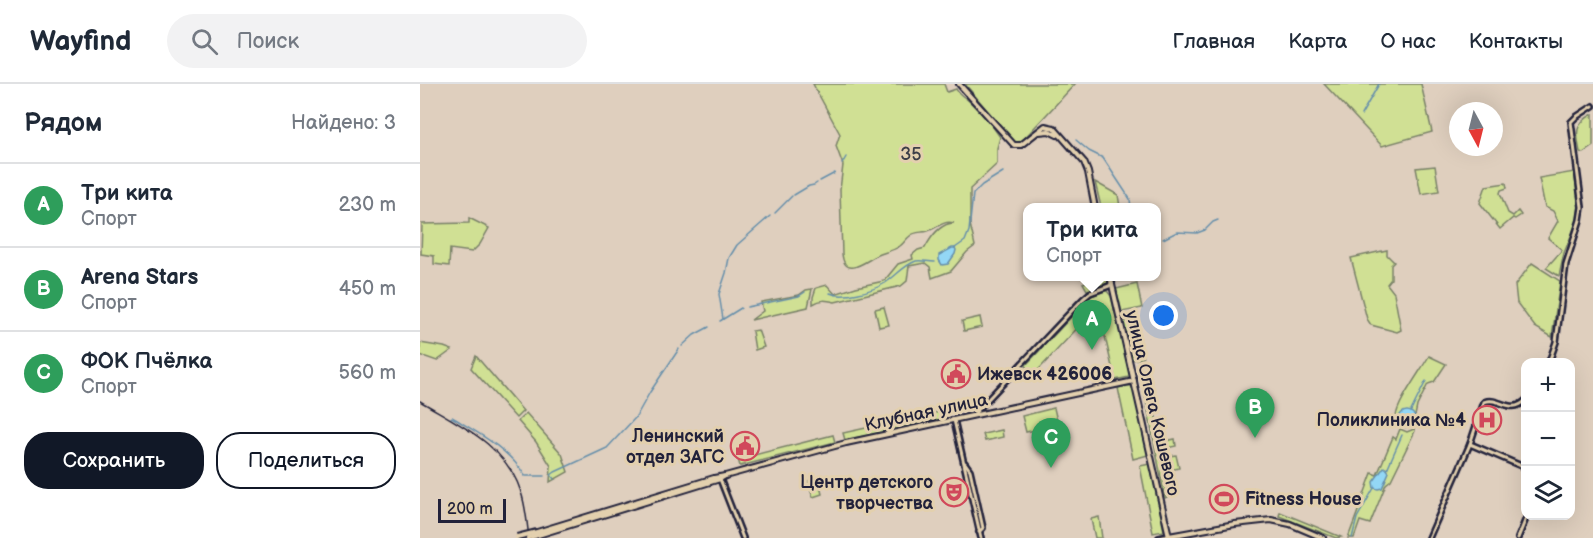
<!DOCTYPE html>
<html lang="ru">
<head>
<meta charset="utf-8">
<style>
	:root { --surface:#fff; --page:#f2f2f3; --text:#1f2937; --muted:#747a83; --line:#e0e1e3; --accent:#111827 }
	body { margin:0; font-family:"Balsamiq Sans",sans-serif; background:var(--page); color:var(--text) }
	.controls { position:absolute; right:18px; bottom:18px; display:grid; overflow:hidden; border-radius:12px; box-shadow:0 6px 24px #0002 }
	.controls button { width:54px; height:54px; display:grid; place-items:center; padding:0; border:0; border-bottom:2px solid var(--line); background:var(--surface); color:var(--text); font:30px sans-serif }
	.compass { position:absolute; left:1029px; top:18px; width:54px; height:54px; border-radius:50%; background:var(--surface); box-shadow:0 6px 24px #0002; rotate:173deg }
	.scale { position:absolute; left:18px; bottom:15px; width:68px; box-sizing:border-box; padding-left:6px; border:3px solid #22223b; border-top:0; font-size:16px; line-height:21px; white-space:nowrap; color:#22223b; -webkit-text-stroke:4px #e3d0ae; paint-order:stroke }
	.you { position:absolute; left:744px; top:232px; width:21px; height:21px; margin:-15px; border:4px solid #fff; border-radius:50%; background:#1a73e8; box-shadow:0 0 0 9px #1a73e833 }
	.badge { display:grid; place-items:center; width:39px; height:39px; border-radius:50%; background:var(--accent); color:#fff; font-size:20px; font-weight:700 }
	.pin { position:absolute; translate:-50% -50px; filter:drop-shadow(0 2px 3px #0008) }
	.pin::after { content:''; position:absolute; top:32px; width:21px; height:18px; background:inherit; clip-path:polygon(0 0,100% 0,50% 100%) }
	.popup { position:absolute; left:603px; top:119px; width:138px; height:78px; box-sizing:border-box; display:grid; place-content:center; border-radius:12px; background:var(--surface); filter:drop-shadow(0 2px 4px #0005); font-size:20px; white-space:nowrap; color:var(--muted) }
	.popup b { font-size:22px; color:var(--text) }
	.popup::after { content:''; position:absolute; left:50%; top:100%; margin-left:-12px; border:12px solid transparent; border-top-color:var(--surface) }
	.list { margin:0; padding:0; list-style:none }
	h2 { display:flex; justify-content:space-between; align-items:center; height:78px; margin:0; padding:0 24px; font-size:26px }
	h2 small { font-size:20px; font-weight:400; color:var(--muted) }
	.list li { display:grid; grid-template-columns:39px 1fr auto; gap:18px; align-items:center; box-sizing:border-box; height:84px; padding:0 24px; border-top:2px solid var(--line) }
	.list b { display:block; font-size:22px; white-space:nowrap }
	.list p { margin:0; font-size:20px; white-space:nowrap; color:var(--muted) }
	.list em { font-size:20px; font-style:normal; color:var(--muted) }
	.actions { display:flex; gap:12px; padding:18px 24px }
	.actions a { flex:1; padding:14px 0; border:2px solid var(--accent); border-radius:24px; text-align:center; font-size:21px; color:var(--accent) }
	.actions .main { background:var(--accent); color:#fff }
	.icon { flex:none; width:33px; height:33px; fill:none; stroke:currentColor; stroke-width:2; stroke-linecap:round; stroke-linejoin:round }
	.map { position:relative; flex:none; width:1173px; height:454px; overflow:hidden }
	header { display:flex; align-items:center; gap:36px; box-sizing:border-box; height:84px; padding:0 30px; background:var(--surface); border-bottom:2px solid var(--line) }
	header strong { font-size:28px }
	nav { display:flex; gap:33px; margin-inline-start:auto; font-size:21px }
	.search { width:420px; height:54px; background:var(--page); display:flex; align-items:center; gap:15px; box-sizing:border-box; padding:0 21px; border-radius:33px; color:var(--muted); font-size:22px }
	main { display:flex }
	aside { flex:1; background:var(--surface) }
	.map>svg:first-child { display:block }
	.green { fill:#d0e094; stroke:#798168; stroke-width:1.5 }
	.water { fill:#93d7f5; stroke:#668fab; stroke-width:1.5 }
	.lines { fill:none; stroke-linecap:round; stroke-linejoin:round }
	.stream { stroke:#668fab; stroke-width:1.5 }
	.tertiary-casing { stroke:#22223b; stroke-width:8 }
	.secondary-casing { stroke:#22223b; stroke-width:8 }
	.tertiary { stroke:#e3d0ae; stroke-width:3 }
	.secondary { stroke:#e3d0ae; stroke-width:4 }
	.rail { stroke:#22223b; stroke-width:1.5 }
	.secondary-bridge-casing { stroke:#22223b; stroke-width:8; stroke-linecap:butt }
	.secondary-bridge { stroke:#e3d0ae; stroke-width:4 }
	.labels { text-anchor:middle; stroke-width:6; stroke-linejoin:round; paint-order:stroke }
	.park-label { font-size:18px; fill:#3c3e48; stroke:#e3d0ae }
	.poi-label { font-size:18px; font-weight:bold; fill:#22223b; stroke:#e3d0ae; text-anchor:end }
	.street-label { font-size:18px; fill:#22223b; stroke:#e3d0ae }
</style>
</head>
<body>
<header>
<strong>Wayfind</strong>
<div class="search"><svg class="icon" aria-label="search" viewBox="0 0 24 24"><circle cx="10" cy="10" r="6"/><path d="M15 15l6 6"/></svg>Поиск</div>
<nav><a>Главная</a><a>Карта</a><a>О нас</a><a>Контакты</a></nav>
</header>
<main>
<aside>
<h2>Рядом<small>Найдено: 3</small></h2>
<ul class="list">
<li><span class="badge" style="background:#2e9e5b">A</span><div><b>Три кита</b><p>Спорт</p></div><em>230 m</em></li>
<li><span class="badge" style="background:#2e9e5b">B</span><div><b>Arena Stars</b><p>Спорт</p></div><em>450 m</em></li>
<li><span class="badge" style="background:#2e9e5b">C</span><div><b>ФОК Пчёлка</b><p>Спорт</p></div><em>560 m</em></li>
</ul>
<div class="actions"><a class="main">Сохранить</a><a>Поделиться</a></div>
</aside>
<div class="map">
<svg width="1173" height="454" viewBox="0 0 1173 454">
	<rect width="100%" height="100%" fill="#dfcfbe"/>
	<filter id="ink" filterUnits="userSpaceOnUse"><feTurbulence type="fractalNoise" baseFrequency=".0167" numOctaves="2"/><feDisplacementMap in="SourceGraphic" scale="12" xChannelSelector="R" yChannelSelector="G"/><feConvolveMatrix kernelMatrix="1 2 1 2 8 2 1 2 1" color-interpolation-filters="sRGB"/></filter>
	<g filter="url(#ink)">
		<g class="green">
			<path d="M393,0H524L527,8L536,5C539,11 545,13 550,18C561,28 572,41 580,53L577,64V80L550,105V140L555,162L547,168L531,187L512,194L510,183L505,179L489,182L487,197L481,202L415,218C406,216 401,215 393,220V213L396,204L407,201L415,210L436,203L464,197L478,180L493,175L492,171L498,166L505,164C511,153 520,139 534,139C523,136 517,144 508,147C502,149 495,147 490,152C486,155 484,159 480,162C473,167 465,168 458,171C445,177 425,196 422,170L420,106L423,81L416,62L420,50Z"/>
			<polygon points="545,0 655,0 600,59 595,59"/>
			<polygon points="904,0 1001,0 1012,48 962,62"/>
			<path d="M1173,30V62L1163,69L1160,68C1156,49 1154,40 1173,30Z"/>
			<polygon points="1015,82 1019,107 1001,110 996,84"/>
			<polygon points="1154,88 1159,122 1157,137 1144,169 1139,192 1126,184 1142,166 1128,154 1138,137 1133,127 1125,123 1119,94"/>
			<polygon points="675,98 698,111 700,123 681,123"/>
			<polygon points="1086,99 1087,104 1081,106 1080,109 1088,129 1093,132 1098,127 1101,131 1095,135 1093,134 1080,145 1060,119 1066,102"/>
			<polygon points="49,134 69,144 60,160 52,168 30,165 29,182 14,180 14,172 1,170 2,140 49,139"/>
			<polygon points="967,166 967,171 974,178 971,181 971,195 967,200 974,209 981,246 977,248 951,241 947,235 931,174"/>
			<polygon points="1112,179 1140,197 1132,253 1115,243 1097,219 1095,201"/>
			<polygon points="687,192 688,193 690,198 688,200 667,206 663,199"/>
			<polygon points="717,200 722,224 702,228 696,205"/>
			<polygon points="392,205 388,223 331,236 343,227 341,218 379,211 386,206"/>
			<polygon points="685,207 687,207 691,212 710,290 709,293 695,296 678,222 609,296 606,281 671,212"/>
			<polygon points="464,223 469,241 459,243 455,225"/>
			<polygon points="560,233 562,243 544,247 542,237"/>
			<polygon points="715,235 723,274 711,276 703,238"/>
			<polygon points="338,246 344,263 335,266 332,247"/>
			<polygon points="0,259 24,263 32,266 17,277 0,271"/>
			<polygon points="56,272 103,327 96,334 51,284"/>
			<path d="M1009,272L1026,280L1014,298L1008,300L997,322L995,332L997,335L992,342H981C978,338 977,338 976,333C976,320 1002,285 1009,272Z"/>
			<polygon points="729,300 741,358 755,355 756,362 742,365 744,373 756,371 759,384 746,387 747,394 744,395 747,413 745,414 723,301"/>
			<polygon points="708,302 711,302 714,306 728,371 713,375 698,304"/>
			<polygon points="634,324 638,341 606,348 602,332"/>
			<polygon points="524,327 526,335 425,356 423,349"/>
			<polygon points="106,329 142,370 148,388 130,398 131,382 116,358 98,337"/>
			<polygon points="980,345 987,348 994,345 995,347 971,396 966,400 950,440 940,437 934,454 928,454 952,389 957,391 973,353 976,355"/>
			<polygon points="582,346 583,353 565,357 563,350"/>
			<polygon points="413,351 415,358 320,382 318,375"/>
			<polygon points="730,380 744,447 733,449 720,382"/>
			<polygon points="398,394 402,410 393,413 388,397"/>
			<polygon points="860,428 921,453 916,454 859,432"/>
			<polygon points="679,433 682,454 675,454 671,435"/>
		</g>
		<g class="water">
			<polygon points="532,164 535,164 536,166 535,170 528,180 522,181 519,176 519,171"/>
			<circle cx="987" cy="335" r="8"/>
			<polygon points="964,383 967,385 969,388 962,404 958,405 954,404 953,398"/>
		</g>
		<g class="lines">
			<g class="stream">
				<polyline points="941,31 959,0"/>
				<polyline points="656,56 669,67 683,74 710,115 711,124"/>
				<polyline points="422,80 426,73"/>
				<polyline points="400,97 415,89"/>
				<polyline points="374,111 389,102 394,101 397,99"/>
				<polyline points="355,129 372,112"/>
				<polyline points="743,155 757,148 777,149 785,146 793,138 798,136"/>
				<polyline points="535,164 545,157 549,147 553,110 562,101 583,88"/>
				<path d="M410,209C423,215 453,207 465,199C475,193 484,181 496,177C502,176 508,178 515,178"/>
				<polyline points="327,223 379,212 385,208"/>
				<polyline points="303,235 299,210 306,189 309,174 317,161 350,132"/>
				<polyline points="300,237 321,224"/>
				<polyline points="262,262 274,251 289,243"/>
				<polyline points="991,327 1006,297"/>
				<path d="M31,334L32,333C58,349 89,365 105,392H124"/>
				<polyline points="967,385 982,351"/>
				<polyline points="134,395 131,391 135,388 187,364 216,333 230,308 259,265"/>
				<polyline points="932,454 937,434 954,404"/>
			</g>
			<g class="tertiary-casing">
				<g id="tertiary">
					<polyline points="1129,278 1136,258 1146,180 1160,136 1162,123 1151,38 1156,33 1173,22"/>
					<polyline points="553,331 663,215 670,209 689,202 692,199"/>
					<polyline points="534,336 561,454"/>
					<polyline points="1050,360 1106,384"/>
					<polyline points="545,379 550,386 563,444 559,448"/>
					<polyline points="300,395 323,454"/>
					<polyline points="739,454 749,452"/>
					<path d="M1009,454L1050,360L1064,318C1080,312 1090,332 1106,316"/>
					<polyline points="1098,454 1107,432"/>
				</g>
			</g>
			<g class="secondary-casing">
				<g id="secondary">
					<polyline points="539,0 594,61 601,61 625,42 634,44 664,78 668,88 675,124"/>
					<polyline points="619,48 629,47 637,51"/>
					<polyline points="690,192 749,452 815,440 851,436 870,440 903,454"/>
					<polyline points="117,448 294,394 305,392"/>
					<polyline points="118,451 300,395 305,392 426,359 714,297"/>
				</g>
			</g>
			<use href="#tertiary" class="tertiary"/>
			<use href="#secondary" class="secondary"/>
			<path class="rail" d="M0,317C40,341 86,361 101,408C106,423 107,439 109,454"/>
			<g class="secondary-bridge-casing">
				<g id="secondary-bridge">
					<polyline points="97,453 117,448"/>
					<polyline points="108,454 118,451"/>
				</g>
			</g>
			<use href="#secondary-bridge" class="secondary-bridge"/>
		</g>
	</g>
	<defs>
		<g id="civic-ring" transform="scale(1.5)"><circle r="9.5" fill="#e3d0ae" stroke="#d1495b" stroke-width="1.5"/><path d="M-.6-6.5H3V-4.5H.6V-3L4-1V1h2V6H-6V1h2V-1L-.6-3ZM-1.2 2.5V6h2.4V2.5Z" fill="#d1495b"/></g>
		<g id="hospital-ring" transform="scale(1.5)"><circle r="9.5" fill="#e3d0ae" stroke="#d1495b" stroke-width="1.5"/><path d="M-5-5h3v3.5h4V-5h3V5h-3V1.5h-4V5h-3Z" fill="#d1495b"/></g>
		<g id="theatre-ring" transform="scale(1.5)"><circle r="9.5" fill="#e3d0ae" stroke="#d1495b" stroke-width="1.5"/><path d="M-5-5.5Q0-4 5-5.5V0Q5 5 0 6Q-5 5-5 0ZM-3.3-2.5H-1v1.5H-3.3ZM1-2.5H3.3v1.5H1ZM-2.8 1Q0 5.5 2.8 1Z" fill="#d1495b"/></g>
		<g id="stadium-ring" transform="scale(1.5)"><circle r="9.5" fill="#e3d0ae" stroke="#d1495b" stroke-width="1.5"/><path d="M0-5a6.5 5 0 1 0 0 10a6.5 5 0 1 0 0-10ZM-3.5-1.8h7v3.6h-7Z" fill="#d1495b"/></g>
	</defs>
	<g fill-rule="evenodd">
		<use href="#civic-ring" x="536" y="290"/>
		<use href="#hospital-ring" x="1067" y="336"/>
		<use href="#civic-ring" x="325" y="362"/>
		<use href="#theatre-ring" x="534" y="408"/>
		<use href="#stadium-ring" x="804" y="415"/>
	</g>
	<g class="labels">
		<g class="park-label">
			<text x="491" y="76">35</text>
		</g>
		<g class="poi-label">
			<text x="557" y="296" text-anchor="start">Ижевск 426006</text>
			<text x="1046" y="342">Поликлиника №4</text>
			<text x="304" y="358">Ленинский<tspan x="304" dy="21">отдел ЗАГС</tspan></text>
			<text x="513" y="404">Центр детского<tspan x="513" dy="21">творчества</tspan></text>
			<text x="825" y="421" text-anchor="start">Fitness House</text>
		</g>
		<g class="street-label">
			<text transform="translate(733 319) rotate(77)" y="6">улица Олега Кошевого</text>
			<text transform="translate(506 328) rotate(-12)" y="6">Клубная улица</text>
		</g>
	</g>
</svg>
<div class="controls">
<button>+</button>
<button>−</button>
<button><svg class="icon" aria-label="layers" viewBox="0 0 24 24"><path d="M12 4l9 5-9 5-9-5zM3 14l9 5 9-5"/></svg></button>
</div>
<svg class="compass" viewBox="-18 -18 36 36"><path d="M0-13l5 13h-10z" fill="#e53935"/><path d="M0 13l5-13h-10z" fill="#747a83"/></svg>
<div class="scale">200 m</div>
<div class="you"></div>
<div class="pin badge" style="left:672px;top:266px;background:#2e9e5b">A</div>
<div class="popup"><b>Три кита</b>Спорт</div>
<div class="pin badge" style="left:835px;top:354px;background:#2e9e5b">B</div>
<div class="pin badge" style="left:631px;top:384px;background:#2e9e5b">C</div>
</div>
</main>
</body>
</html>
